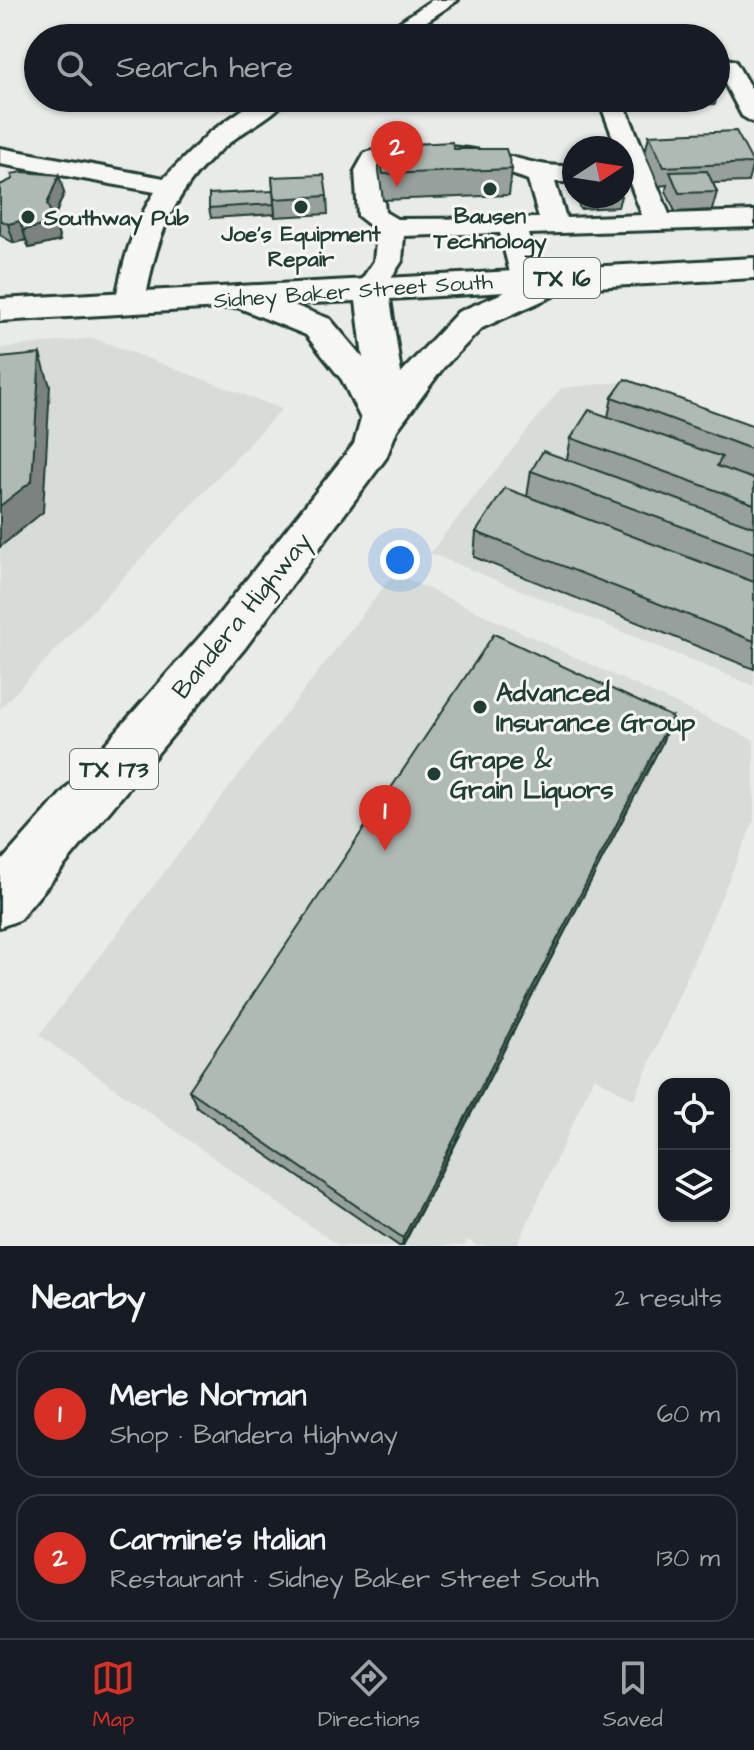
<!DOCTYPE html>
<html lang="en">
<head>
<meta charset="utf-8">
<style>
	:root { --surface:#171b24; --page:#20242c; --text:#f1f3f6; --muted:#9ea1a6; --line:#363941; --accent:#d93025 }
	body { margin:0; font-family:"Architects Daughter",sans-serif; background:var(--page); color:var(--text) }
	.controls { position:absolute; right:24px; bottom:24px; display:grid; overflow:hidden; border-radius:16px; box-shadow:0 2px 6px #0004 }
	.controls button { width:72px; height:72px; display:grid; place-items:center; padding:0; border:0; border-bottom:2px solid var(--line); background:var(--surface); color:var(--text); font:40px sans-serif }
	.compass { position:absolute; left:562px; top:136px; width:72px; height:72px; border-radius:50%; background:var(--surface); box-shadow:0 2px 6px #0004; rotate:78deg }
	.you { position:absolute; left:400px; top:560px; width:28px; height:28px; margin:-20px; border:6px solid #fff; border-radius:50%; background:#1a73e8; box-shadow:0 0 0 12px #1a73e833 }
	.badge { display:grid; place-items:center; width:52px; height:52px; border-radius:50%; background:var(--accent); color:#fff; font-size:26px; font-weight:700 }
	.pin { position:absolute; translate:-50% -66px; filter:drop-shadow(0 2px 4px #0008) }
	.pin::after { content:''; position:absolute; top:42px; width:28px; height:24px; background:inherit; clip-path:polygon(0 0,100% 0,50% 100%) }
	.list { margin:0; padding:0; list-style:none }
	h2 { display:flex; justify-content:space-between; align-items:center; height:104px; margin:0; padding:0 32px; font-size:34px }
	h2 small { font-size:26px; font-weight:400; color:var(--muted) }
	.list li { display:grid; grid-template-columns:52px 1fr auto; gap:24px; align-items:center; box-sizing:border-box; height:128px; margin:0 16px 16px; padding:0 16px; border:2px solid var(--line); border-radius:24px }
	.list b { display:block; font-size:30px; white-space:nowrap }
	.list p { margin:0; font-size:26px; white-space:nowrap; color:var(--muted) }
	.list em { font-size:26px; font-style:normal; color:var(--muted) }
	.icon { flex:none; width:44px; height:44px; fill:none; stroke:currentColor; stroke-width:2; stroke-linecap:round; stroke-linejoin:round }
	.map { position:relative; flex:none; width:754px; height:1246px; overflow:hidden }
	.search { position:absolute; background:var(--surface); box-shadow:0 2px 6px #0004; left:24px; right:24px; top:24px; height:88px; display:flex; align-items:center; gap:20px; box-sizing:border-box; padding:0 28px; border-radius:44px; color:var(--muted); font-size:30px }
	.sheet { height:392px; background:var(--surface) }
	nav { display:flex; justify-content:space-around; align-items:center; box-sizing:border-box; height:112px; border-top:2px solid var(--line); background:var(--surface); font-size:22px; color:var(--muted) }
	nav a { display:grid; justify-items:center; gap:4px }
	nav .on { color:var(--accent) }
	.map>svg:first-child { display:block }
	.built { fill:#d8dcd8 }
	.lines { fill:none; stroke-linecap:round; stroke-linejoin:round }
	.minor-casing { stroke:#1f3d34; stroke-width:6 }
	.major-casing { stroke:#1f3d34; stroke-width:6 }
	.minor { fill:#f6f6f2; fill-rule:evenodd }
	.major { fill:#f6f6f2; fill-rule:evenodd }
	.wall { fill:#97a09c; stroke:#1f3d34; stroke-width:2 }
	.shaded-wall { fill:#7b827f; stroke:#1f3d34; stroke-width:2 }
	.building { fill:#b0bab5; stroke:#1f3d34; stroke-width:2 }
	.poi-dot { fill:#1f3d34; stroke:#f6f6f2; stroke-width:3 }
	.labels { text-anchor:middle; stroke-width:6; stroke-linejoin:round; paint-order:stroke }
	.far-poi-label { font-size:22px; font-weight:bold; fill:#1f3d34; stroke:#f6f6f2 }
	.far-street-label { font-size:22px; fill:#1f3d34; stroke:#f6f6f2 }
	.shield { fill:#f6f6f2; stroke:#60746d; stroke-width:2 }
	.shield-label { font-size:24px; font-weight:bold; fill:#1f3d34 }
	.street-label { font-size:26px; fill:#1f3d34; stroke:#f6f6f2 }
	.poi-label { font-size:26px; font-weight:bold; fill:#1f3d34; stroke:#f6f6f2; text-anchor:start }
</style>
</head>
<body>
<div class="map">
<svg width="754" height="1246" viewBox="0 0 754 1246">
	<rect width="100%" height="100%" fill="#e9ebe7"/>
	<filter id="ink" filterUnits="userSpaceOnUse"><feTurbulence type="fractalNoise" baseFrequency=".0125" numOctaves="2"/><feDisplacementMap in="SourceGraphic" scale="16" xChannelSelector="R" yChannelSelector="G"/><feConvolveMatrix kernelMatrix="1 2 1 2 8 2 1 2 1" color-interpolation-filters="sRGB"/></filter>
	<g filter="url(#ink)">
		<g class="built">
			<polygon points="93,338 282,409 0,709 0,348"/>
			<polygon points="630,381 754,430 754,686 430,553 561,388"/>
			<polygon points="394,573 754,740 754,821 634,1100 594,1077 517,1246 477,1246 468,1240 465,1246 339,1246 39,1035"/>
		</g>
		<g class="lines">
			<g class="minor-casing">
				<g id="minor">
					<polygon points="432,0 458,0 402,38 376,38"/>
					<polygon points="727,59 735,61 754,94 754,123 742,116 716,67 719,61"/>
					<path d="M259,98H287C276,115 249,127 233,140C177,182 155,236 145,304L140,311H120L115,304C122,264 132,227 155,192L0,164V148L164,178L209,133Z"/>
					<path d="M598,98H622L669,214L754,211V227L528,234L545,293L540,299H520L515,293L500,233L404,236L402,261L381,294H361L356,288L374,261L377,231L358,216L355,171L365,153L372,151C410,141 463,146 501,155C531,161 542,167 574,166V182H555L566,218L642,215L622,162V148H617ZM384,164C433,163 482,162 528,180L539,218L397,219L385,212L381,171Z"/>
				</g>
			</g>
			<g class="major-casing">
				<path id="major" d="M754,258V278L558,289L553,296L482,328L443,368L397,430L386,458L245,648L19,920L0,927V863L213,622L354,444L361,419L342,380L306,335L237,307L0,321V299ZM505,292L458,312L401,373L390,299ZM356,301L363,358L330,319L291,304Z"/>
			</g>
			<use href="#minor" class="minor"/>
			<use href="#major" class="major"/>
		</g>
		<g class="wall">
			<polygon points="716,79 719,86 715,104 632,106 629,98 716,98"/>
			<polygon points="524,98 594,98 593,105 527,108"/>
			<polygon points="649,135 753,163 748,182 713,183 717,192 712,210 675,212 666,191 667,185 659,186 645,153"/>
			<polygon points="379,146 454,149 512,169 509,195 383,200 379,171"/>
			<polygon points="272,177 327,196 328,214 275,217"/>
			<polygon points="0,185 64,193 54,219 60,241 29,248 26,240 14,243 0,235"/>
			<polygon points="273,191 275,214 211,218 209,208"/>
			<polygon points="576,196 621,196 618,207 580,209"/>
			<polygon points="612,397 754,426 754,669 474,557 476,532 527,497 531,471 567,459 571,438 608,417"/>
			<polygon points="672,717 661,745 403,1246 399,1246 197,1107 189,1090"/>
		</g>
		<g class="shaded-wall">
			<polygon points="59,175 64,193 52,222 47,204"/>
			<polygon points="20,221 26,240 14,243 8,224"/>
			<polygon points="55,223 60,241 29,248 23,230"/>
			<polygon points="40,354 50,386 43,512 0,547 0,506"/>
			<polygon points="672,717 661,745 402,1246 403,1238"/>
		</g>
		<g class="building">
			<polygon points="736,131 753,163 664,167 649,135"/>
			<polygon points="452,142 454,149 506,149 512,169 383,174 379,146"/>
			<polygon points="707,171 717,192 679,193 670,172"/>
			<polygon points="23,172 59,175 47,204 55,223 23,230 20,221 8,224 0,220 0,185 13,179 11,174"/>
			<polygon points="324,175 327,196 274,199 272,177"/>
			<polygon points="273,191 274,204 209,208 209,194"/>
			<polygon points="40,354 32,481 0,506 0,358"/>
			<polygon points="625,379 754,426 754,450 612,397"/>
			<polygon points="589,410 722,457 717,466 754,479 754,504 571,438"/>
			<polygon points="543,451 754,527 754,553 531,471"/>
			<polygon points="505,488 754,582 754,641 476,532"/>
			<polygon points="494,634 672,717 403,1238 189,1090"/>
		</g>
	</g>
	<g class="poi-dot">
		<circle cx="490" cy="189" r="8"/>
		<circle cx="301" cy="207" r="8"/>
		<circle cx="28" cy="217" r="8"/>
		<circle cx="480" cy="707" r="8"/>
		<circle cx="434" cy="774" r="8"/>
	</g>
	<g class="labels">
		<g class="far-poi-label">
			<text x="490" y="223">Bausen<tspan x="490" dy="25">Technology</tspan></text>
			<text x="44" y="225" text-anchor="start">Southway Pub</text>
			<text x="301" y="241">Joe's Equipment<tspan x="301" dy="25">Repair</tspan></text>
		</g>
		<g class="far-street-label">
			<text transform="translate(353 290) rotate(-4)" y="8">Sidney Baker Street South</text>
		</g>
		<g class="shield">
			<rect x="524" y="258" width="76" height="40" rx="6"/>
			<rect x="70" y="749" width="88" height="40" rx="6"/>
		</g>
		<g class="shield-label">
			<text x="562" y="286">TX 16</text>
			<text x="114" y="777">TX 173</text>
		</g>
		<g class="street-label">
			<text transform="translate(241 615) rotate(-51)" y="9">Bandera Highway</text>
		</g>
		<g class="poi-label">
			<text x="496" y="701">Advanced<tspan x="496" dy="30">Insurance Group</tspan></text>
			<text x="450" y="768">Grape &amp;<tspan x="450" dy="30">Grain Liquors</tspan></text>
		</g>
	</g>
</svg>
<div class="controls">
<button><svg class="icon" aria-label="locate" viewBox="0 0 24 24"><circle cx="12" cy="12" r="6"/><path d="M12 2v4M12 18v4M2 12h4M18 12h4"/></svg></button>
<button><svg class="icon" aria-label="layers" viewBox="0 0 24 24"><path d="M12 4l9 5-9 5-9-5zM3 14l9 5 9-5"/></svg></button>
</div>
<svg class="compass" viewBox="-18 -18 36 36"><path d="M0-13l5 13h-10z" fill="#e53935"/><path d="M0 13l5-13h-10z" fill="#9ea1a6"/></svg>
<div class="you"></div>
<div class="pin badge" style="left:385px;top:851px">1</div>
<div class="pin badge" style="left:397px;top:187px">2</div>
<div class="search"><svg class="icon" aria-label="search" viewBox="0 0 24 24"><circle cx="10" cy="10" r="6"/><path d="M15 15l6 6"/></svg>Search here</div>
</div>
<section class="sheet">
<h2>Nearby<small>2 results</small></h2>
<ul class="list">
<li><span class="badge">1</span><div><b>Merle Norman</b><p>Shop · Bandera Highway</p></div><em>60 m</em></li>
<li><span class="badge">2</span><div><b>Carmine's Italian</b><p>Restaurant · Sidney Baker Street South</p></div><em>130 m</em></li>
</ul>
</section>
<nav>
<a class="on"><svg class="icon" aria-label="map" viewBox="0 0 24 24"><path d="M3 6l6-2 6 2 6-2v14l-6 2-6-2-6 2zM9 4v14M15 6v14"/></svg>Map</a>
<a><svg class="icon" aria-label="directions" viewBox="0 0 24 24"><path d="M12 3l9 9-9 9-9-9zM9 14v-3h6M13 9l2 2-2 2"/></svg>Directions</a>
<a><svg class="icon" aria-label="saved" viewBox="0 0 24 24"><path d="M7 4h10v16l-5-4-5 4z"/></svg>Saved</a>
</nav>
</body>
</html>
